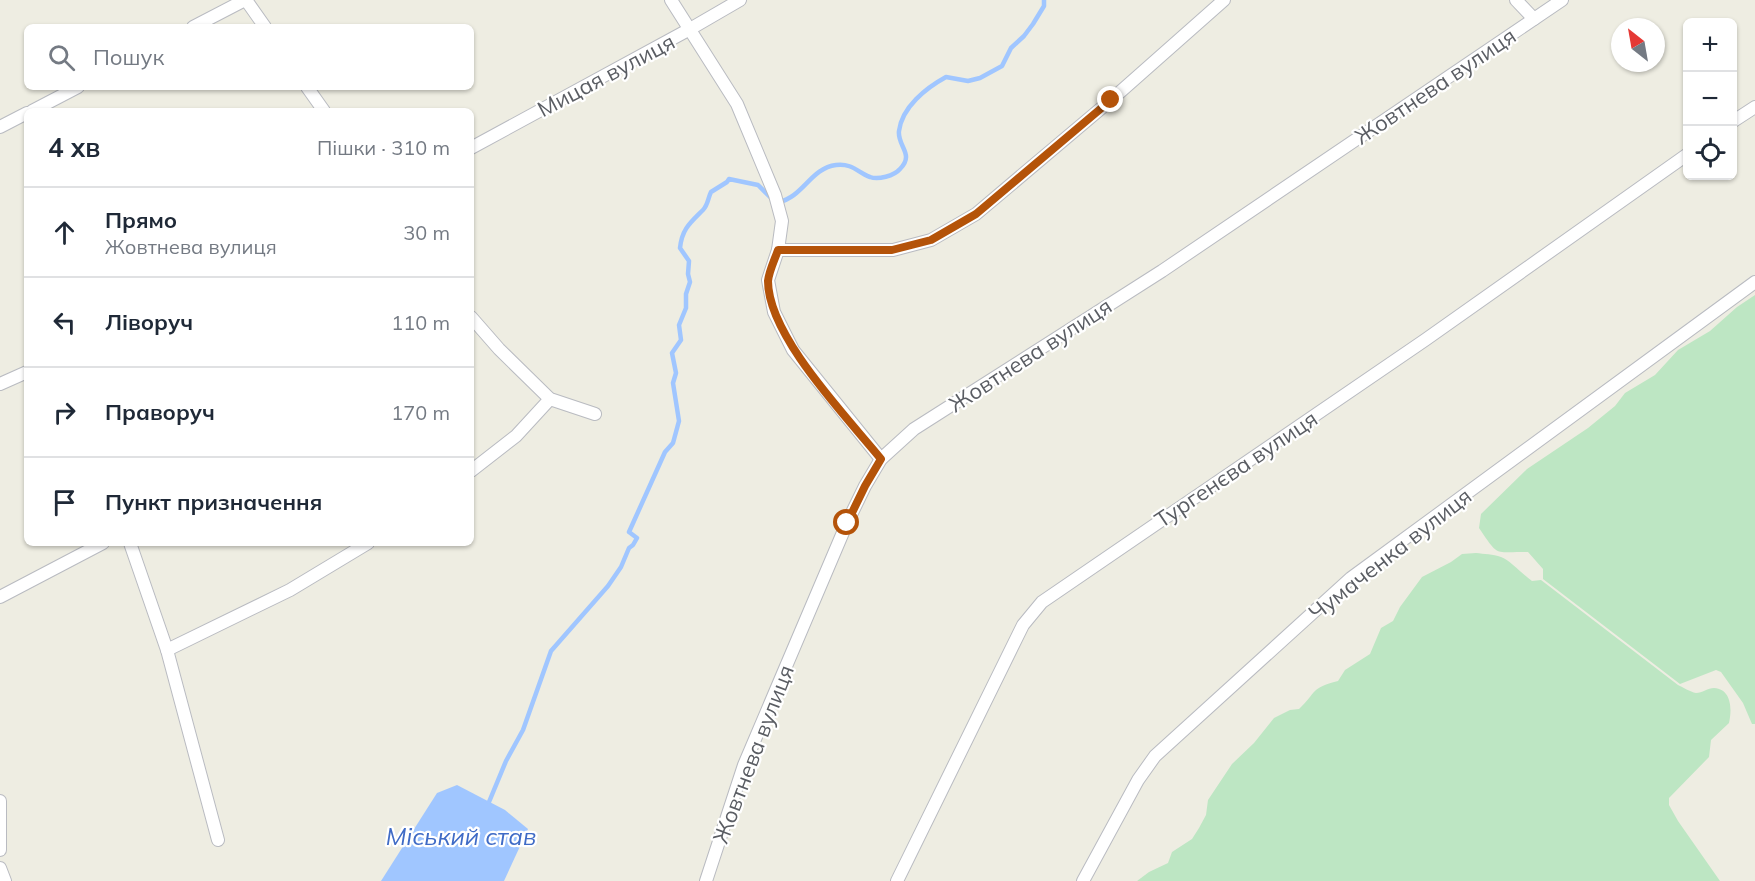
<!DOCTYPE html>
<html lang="uk">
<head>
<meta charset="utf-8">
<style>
	:root { --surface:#fff; --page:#f6f6f7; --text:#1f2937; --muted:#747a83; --line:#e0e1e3 }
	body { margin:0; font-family:Mulish,sans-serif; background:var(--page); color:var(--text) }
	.controls { position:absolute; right:18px; top:18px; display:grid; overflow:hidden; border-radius:9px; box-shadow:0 2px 4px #0004 }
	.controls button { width:54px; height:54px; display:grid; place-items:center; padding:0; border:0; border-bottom:2px solid var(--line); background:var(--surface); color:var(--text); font:30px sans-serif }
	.compass { position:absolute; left:1611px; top:18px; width:54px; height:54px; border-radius:50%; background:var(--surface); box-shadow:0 2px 4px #0004; rotate:329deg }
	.stop { position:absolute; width:18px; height:18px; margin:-14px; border:4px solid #b45309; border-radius:50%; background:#fff }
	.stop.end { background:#b45309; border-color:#fff; box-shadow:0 2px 6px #0008 }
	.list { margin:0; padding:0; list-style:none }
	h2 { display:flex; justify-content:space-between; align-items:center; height:78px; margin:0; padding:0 24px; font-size:26px }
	h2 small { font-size:20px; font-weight:400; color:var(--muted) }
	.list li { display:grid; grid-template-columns:39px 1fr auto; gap:18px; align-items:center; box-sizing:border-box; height:90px; padding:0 24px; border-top:2px solid var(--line) }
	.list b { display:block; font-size:22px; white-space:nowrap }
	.list p { margin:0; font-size:20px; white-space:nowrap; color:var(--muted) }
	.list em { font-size:20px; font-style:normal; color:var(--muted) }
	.icon { flex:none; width:33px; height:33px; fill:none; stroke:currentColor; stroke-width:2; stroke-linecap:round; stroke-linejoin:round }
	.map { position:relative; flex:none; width:1755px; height:881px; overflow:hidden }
	.search { position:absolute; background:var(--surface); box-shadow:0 2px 4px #0004; left:24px; top:24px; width:450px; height:66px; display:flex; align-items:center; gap:15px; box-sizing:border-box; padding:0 21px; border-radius:9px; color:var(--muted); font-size:22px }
	.panel { position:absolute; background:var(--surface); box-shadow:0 2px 4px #0004; left:24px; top:108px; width:450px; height:438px; border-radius:9px }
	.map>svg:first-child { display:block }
	.green { fill:#bde6c3 }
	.water { fill:#a0c6ff }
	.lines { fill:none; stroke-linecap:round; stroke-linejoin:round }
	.stream { stroke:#a0c6ff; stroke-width:4.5 }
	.street-casing { stroke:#b9bbc1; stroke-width:14 }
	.street { stroke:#fff; stroke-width:12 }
	.route { stroke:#b45309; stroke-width:8 }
	.labels { text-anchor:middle; stroke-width:4.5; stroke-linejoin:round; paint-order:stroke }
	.street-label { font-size:22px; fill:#5a5d63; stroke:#fff }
	.water-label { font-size:24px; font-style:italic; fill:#3f6bc6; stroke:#fff }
</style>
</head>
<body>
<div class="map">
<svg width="1755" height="881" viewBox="0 0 1755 881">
	<rect width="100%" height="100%" fill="#eeede2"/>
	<g class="green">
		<path d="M1755,295V724H1752L1743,703L1721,672L1716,670L1680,684L1543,579V569L1528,552C1494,551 1500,559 1479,528L1481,514L1527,469L1588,428L1615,406L1625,393L1655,375L1678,350L1710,331L1737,307Z"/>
		<path d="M1476,553C1484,554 1493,554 1501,557C1510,560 1523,575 1532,581L1541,580L1678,685C1683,687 1690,692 1696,693C1702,693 1708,688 1714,688C1732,689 1732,710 1729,723L1711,740L1709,757L1669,798V805L1678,821L1720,881H1137L1149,872L1168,863L1172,852L1192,839L1199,828L1206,815L1208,800L1232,764L1254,743L1274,718L1290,710L1299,709C1317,692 1310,688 1338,681L1345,670L1370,654L1381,628L1393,621L1400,607L1422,577L1451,562L1462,554Z"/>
	</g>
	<polygon class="water" points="457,785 505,810 528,829 504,881 381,881 437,793"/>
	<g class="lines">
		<g class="stream">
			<path d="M779,202C803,197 811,168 836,165C853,163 858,173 870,177C878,180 894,176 900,169C915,154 897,146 899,131C902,107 926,88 946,77L968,81L980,78L1002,66L1011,48L1024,36L1033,24L1044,6V0"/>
			<path d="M489,802L506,761L523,730L551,651L608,586L621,567L629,548L633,545L637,538L629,532L665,452L673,443L679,421L673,383L676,373L672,353L681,340L679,325L686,308V294L690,282L688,274L689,261L680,248C682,229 690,223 703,210C708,205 708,198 711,192L727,182L729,179L758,185L770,197"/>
		</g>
		<g class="street-casing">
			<g id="street">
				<polyline points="246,0 265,27"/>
				<polyline points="671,0 737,104 775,195 782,221 778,250 768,280 774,312 793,350 881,459"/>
				<polyline points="1516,0 1534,19"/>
				<polyline points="193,27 245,0"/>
				<polyline points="307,87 324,111"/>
				<polyline points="32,111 78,87"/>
				<polyline points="1732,122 1755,107"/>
				<polyline points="0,127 27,113"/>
				<polyline points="471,148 690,29 740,0"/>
				<polyline points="778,250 893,250 931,240 976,214 1111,100 1224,0"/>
				<polyline points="471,317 499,349 550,399 595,414"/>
				<polyline points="0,384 27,372"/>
				<polyline points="471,471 516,436 550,399"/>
				<polyline points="130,543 167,650 218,840"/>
				<polyline points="0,597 103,543"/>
				<polyline points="167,650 290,590 368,543"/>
				<polyline points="0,801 0,850"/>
				<polyline points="0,868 5,881"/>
				<polyline points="706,881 744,765 847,523 865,486 881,459 914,429 1162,271 1562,0"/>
				<polyline points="897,881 1023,625 1042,602 1425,340 1688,154"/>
				<polyline points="1083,881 1138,780 1155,756 1351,578 1755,282"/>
			</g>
		</g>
		<use href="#street" class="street"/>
	</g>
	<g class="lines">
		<path class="route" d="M847,523L865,486L881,459C847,417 768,336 768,281C769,271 775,259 778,250H892L931,240L976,214L1111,100"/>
	</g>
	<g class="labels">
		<g class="street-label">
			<text transform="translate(606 75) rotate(-28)" y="8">Мицая вулиця</text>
			<text transform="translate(1435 86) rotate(-34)" y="8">Жовтнева вулиця</text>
			<text transform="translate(1030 355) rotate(-33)" y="8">Жовтнева вулиця</text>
			<text transform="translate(1236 469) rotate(-34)" y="8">Тургенєва вулиця</text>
			<text transform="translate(1390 554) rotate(-38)" y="8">Чумаченка вулиця</text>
			<text transform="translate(753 754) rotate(-69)" y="8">Жовтнева вулиця</text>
		</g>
		<g class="water-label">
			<text x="461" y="845">Міський став</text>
		</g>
	</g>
</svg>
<div class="controls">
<button>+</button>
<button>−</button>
<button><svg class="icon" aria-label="locate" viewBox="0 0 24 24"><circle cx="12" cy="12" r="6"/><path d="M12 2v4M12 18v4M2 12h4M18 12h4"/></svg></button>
</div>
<svg class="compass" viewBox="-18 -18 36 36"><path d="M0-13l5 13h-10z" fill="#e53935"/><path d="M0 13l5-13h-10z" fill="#747a83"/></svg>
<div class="stop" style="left:847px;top:523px"></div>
<div class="stop end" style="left:1111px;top:100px"></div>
<div class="search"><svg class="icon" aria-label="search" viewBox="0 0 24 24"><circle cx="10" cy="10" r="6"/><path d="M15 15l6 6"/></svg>Пошук</div>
<section class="panel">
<h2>4 хв<small>Пішки · 310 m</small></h2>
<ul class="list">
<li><svg class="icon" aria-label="ahead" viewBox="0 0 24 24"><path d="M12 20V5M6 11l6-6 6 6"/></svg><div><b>Прямо</b><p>Жовтнева вулиця</p></div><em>30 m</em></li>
<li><svg class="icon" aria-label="left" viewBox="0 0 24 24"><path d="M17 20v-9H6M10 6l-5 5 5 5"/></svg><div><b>Ліворуч</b></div><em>110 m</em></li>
<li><svg class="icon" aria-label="right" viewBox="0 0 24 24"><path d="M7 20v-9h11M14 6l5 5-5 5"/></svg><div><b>Праворуч</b></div><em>170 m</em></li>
<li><svg class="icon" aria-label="arrive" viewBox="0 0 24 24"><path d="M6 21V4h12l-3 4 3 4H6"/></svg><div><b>Пункт призначення</b></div></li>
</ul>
</section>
</div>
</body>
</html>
